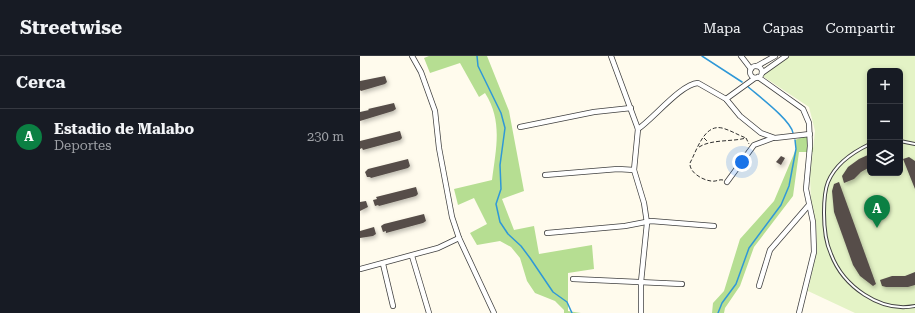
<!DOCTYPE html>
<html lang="es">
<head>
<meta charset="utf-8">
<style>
	:root { --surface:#171b24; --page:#242831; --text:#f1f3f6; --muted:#9ea1a6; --line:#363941; --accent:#0b8043 }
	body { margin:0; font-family:"Roboto Serif",serif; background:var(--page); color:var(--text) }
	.controls { position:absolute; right:12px; top:12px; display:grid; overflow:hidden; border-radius:6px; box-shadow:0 2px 6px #0003 }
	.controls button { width:36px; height:36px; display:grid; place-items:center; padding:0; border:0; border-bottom:1px solid var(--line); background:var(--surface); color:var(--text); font:20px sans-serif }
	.you { position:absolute; left:382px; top:106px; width:14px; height:14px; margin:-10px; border:3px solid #fff; border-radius:50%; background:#1a73e8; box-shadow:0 0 0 6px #1a73e833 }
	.badge { display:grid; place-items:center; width:26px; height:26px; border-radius:50%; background:var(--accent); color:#fff; font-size:13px; font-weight:700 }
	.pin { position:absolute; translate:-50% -33px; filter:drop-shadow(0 1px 2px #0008) }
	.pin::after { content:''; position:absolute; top:21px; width:14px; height:12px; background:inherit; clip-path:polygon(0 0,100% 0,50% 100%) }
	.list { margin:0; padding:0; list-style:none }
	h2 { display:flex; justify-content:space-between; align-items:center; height:52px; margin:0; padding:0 16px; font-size:17px }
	h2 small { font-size:13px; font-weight:400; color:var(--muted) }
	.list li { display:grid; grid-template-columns:26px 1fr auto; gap:12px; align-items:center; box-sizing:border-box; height:56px; padding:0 16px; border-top:1px solid var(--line) }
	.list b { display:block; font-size:15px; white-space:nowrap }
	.list p { margin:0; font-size:13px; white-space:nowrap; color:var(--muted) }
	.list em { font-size:13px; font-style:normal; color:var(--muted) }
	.icon { flex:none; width:22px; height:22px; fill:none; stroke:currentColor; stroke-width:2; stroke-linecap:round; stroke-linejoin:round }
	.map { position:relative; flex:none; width:555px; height:257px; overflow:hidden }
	header { display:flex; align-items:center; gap:24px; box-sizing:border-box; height:56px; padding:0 20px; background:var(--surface); border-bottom:1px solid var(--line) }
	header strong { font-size:19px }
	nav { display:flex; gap:22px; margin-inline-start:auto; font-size:14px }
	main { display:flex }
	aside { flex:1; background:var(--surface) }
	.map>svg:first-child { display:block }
	.forest { fill:#b6de92 }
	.pitch { fill:#e4f3c6; fill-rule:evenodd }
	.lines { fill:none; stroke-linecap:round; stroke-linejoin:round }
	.stream { stroke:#2f98d7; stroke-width:1.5 }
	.building { fill:#574e49; filter:url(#shadow) }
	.service-casing { stroke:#404040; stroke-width:4 }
	.minor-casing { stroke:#404040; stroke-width:6 }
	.path { stroke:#2f2f2f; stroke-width:1; stroke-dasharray:4 2; stroke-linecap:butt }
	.service { stroke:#fff; stroke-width:2 }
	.minor { stroke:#fff; stroke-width:4.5 }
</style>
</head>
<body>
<header>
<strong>Streetwise</strong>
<nav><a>Mapa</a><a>Capas</a><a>Compartir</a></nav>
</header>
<main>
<aside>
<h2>Cerca<small></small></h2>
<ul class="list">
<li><span class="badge">A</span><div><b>Estadio de Malabo</b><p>Deportes</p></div><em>230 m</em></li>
</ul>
</aside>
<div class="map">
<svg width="555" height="257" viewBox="0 0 555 257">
	<defs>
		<filter id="shadow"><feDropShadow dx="1.5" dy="2.5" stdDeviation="2" flood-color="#0004"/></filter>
	</defs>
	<rect width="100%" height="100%" fill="#fffbed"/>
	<g class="forest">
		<path d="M69,0H127L149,55L164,135L142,143L154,174L174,170L179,198L232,189L234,213L208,217V255L221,257H204V254L195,245L175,237L167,225L160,202L151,191L140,185L117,189L110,177L127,168L114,142L98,149L94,133L132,124C136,92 143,65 125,37L119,41L100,7L70,17L64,2Z"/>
		<polygon points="450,78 454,96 439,96 433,140 394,191 380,230 365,252 364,257 352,257 353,247 364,235 380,183 414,145 436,93 435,84"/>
	</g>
	<path class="pitch" d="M428,0H555V257H495L448,235L457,191L456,169L451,149L450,119L455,75L449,51L401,19L400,14ZM510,15H540V117H510Z"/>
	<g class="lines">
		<g class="stream">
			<polyline points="117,0 118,10 141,57 145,72 140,109 141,133 136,148 140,166 148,178 161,190 170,202 193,236 207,246 212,257"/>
			<polyline points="342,0 382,26"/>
			<path d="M386,29C397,39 431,64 433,77"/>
			<polyline points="358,257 362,247 376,228 389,192 421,149 429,130 436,93 435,84"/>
		</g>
	</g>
	<g class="building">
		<polygon points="25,20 27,26 25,28 1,35 0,34 0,25"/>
		<polygon points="34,47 36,53 33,55 0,65 0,56 9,54 8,53"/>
		<polygon points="40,75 42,82 40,84 3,94 2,92 0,93 0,85"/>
		<polygon points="510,98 510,111 501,116 494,123 484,127 482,120 488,111 499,103"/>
		<polygon points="421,100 425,102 421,109 416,106"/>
		<polygon points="549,101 555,105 555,133 543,103"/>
		<polygon points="48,103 50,110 48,112 11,122 10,121 7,121 5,116 8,113"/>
		<polygon points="479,126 516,228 513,230 500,220 493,209 474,156 472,135 474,128"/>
		<polygon points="56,131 58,138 56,140 19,150 18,149 15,150 13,144 17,143 16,141"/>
		<polygon points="6,145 8,151 0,155 0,146"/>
		<polygon points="64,158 66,165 63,167 26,177 26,175 23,176 21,170 24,168"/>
		<polygon points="14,171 16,178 13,180 0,182 0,175"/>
		<polygon points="555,216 555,229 548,231 526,231 522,230 520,224 532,220 545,220"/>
	</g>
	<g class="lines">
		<g class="service-casing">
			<g id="service">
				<polyline points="540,85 555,88"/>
				<path d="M510,88C493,96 475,109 468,126C464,136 464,147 464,157C464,171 465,185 471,198C483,230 520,257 555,250"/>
			</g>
		</g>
		<g class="minor-casing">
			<g id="minor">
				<polyline points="52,0 61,16 75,55 79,92 92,161 99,182 134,257"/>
				<polyline points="251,0 278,73 274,114 284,147 287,167 281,226 281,257"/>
				<polyline points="381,0 391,13"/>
				<polyline points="397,10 415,0"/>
				<circle cx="396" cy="16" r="6"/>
				<polyline points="402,17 426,0"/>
				<polyline points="398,21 443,53 449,67 450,90 446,133 453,166 454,196 439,257"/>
				<polyline points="366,43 395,22"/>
				<polyline points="160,71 234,56 271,52"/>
				<path d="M278,73C294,62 321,28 338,27L366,43L380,60L401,77L415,82L450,78"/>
				<polyline points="185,119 258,113 274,114"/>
				<polyline points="367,126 394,89 413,82"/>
				<polyline points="187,177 265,170 291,165 354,170"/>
				<polyline points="52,200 69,257"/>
				<polyline points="23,208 33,250"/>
				<polyline points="0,213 78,192 99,182"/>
				<polyline points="213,223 322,228"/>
				<polyline points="399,230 410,194 448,150"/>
			</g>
		</g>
		<g class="path">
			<polyline points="344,82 348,86"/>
			<path d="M339,91C352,83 372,86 386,82L389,88"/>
			<path d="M363,124C359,123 356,126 351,125C342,124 329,116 330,107C337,94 344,68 362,72C370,74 378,79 386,82"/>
		</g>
		<use href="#service" class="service"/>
		<use href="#minor" class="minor"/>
	</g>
</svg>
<div class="controls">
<button>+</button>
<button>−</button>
<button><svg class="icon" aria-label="layers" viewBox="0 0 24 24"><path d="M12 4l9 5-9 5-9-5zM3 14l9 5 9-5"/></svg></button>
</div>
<div class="you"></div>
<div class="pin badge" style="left:517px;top:172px">A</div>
</div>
</main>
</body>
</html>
